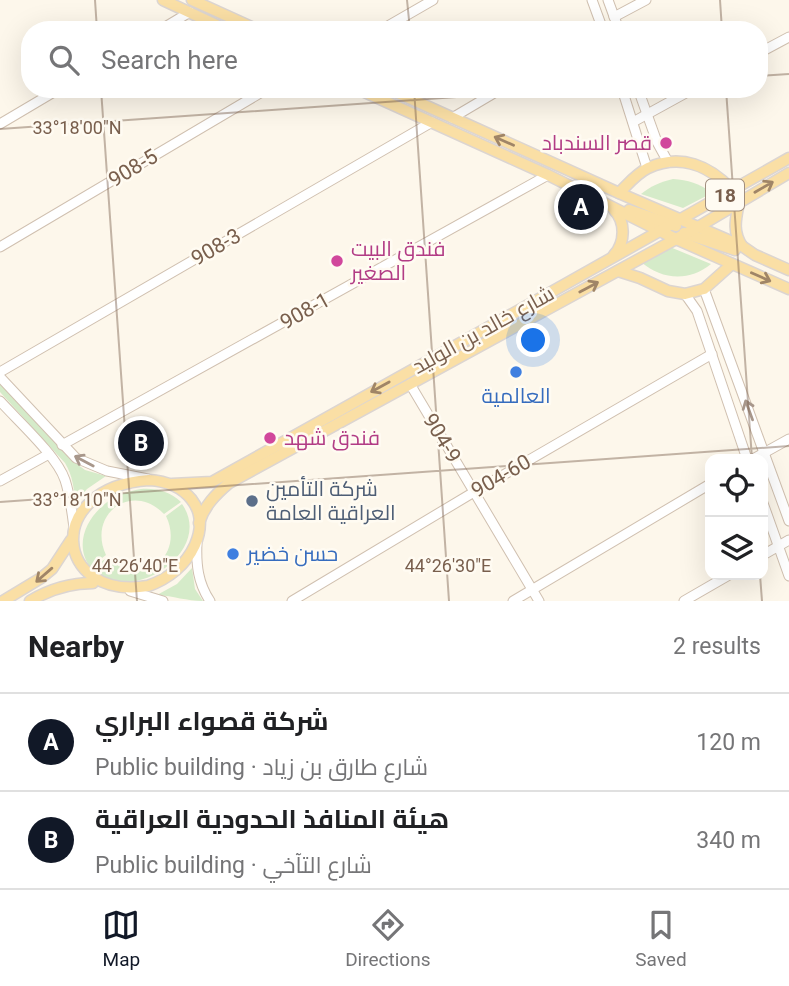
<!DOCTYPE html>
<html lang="en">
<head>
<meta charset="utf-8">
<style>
	:root { --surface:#fff; --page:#f6f6f6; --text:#202124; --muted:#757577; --line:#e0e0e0; --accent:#111827 }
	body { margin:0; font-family:Roboto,Cairo,sans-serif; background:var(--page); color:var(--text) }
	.controls { position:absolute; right:21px; bottom:21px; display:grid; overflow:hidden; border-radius:14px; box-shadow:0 7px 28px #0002 }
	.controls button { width:63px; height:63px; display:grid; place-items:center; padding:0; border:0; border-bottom:2px solid var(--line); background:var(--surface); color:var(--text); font:35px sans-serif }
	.you { position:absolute; left:534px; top:341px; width:24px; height:24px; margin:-18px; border:5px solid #fff; border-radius:50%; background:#1a73e8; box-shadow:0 0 0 10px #1a73e833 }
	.badge { display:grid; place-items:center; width:46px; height:46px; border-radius:50%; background:var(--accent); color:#fff; font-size:23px; font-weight:700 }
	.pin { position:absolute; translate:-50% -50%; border:4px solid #fff; box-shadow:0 2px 7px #0006 }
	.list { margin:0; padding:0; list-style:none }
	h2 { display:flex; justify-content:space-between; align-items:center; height:91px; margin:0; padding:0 28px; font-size:30px }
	h2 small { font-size:23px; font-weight:400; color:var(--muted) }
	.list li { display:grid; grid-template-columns:46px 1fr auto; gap:21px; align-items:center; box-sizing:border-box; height:98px; padding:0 28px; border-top:2px solid var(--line) }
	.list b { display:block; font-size:26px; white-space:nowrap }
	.list p { margin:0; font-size:23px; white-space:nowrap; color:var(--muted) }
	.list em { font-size:23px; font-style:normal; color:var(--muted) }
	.icon { flex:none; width:38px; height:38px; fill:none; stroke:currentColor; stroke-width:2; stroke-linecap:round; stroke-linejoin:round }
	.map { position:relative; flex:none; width:789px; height:601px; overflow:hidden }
	.search { position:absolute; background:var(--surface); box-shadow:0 7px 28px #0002; left:21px; right:21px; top:21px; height:77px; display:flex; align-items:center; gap:18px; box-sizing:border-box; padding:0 24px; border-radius:28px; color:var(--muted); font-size:26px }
	.sheet { height:287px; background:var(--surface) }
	nav { display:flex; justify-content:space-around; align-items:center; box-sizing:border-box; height:98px; border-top:2px solid var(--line); background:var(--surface); font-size:19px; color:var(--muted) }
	nav a { display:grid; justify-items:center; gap:4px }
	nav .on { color:var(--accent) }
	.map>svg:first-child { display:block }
	.green { fill:#d5ebc9 }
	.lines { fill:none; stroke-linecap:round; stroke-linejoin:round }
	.minor-casing { stroke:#d0c0b0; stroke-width:11 }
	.major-casing { stroke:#dcd5d1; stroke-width:13 }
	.minor { stroke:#fff; stroke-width:9 }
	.major { stroke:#fadfa5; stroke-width:10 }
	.oneway { stroke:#a08567 }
	.oneway2 { stroke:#a8978b }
	.ticks { fill:none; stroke:#795f4d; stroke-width:2; stroke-opacity:0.45 }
	.hotel-dot { fill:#d1479c; stroke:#fffbf2; stroke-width:2.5 }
	.shop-dot { fill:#3f7fe0; stroke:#fffbf2; stroke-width:2.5 }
	.service-dot { fill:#5c6f8a; stroke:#fffbf2; stroke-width:2.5 }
	.labels { text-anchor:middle; stroke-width:5; stroke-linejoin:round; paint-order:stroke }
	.shield { fill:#fffbf2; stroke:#a18e7e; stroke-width:2 }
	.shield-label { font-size:19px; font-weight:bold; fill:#795f4d }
	.hotel-label { font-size:21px; fill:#b23c85; stroke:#fffbf2; text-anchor:start }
	.street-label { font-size:21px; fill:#795f4d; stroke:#fffbf2 }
	.shop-label { font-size:21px; fill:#366cbe; stroke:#fffbf2 }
	.service-label { font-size:21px; fill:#4e5e75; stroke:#fffbf2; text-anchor:start }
	.ticks-label { font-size:18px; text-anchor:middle; fill:#795f4d; stroke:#fffbf2; stroke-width:5; stroke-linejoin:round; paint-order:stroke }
</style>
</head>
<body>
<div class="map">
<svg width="789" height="601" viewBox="0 0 789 601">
	<rect width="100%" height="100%" fill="#fdf7eb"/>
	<g class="green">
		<path d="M673,179C688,180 699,183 712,193L683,208L641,194C651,186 660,182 673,179Z"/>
		<path d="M670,247L711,264C689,282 662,280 641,262Z"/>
		<path d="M0,383L69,458L85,470L106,476L87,489L75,503C74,489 73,476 65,463L0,392Z"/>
		<path d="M141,489C156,488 169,491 181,502L164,514C132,481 87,514 106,555L90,567C73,543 88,515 110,500C119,494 130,491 141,489Z"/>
		<path d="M182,504C208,541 162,582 126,582C112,582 102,577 91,569L108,557C138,591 186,558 166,516Z"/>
		<path d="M192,568L195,589L203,601C187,601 173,596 157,595L177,584Z"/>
	</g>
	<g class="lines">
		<g class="minor-casing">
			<g id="minor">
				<polyline points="592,0 603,30"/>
				<polyline points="608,0 619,30"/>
				<polyline points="614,17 646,0"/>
				<polyline points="160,30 190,12"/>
				<polyline points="381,30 433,0"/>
				<polyline points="759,53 789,37"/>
				<polyline points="622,89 647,168"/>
				<polyline points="638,89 657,142 668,162"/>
				<polyline points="452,118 501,89"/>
				<polyline points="633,122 693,89"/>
				<polyline points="0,124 59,89"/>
				<polyline points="0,247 267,89"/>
				<polyline points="704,289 789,521"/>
				<polyline points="685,294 697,311 747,459"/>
				<polyline points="0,372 432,122"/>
				<polyline points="0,377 76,458 107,471 148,479"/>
				<polyline points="410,384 539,601"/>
				<path d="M0,401C18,421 57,456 65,480C70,495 72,512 74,528"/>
				<polyline points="62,445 548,175"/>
				<polyline points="753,459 789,439"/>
				<polyline points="0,481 49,454"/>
				<polyline points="763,503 789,576"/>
				<path d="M197,543C196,565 198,583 210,601"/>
				<polyline points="763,555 789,540"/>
				<polyline points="130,591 163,601"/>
				<polyline points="292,601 474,492 712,354"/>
				<polyline points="513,601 710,484"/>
				<polyline points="684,601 729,575"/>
			</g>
		</g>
		<g class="major-casing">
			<g id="major">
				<polyline points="163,0 227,30"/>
				<polyline points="192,0 258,30"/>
				<polyline points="358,89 548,175 676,239 789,289"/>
				<polyline points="389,89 619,193 742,246 755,255 789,270"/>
				<path d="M619,193C628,184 637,173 648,168C681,153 710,166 732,190"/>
				<path d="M739,202C736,218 732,231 742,246"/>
				<polyline points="629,210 676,226"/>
				<polyline points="684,233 735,250"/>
				<path d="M614,255C625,243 626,222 614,210"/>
				<polyline points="618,271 640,278 668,291 685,294 704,289 732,264"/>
				<path d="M149,480C185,482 211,508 195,545C186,565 168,579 148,586C53,601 43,487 149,480Z"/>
				<path d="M172,484L212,482C405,374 597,267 789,158"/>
				<path d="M199,523C204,506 216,494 229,483L698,227L789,173"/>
				<polyline points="3,601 41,578 52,569 71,540"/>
				<path d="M30,601C50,589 69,583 93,583"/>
			</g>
		</g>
		<use href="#minor" class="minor"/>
		<use href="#major" class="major"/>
	</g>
	<defs><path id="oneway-shaft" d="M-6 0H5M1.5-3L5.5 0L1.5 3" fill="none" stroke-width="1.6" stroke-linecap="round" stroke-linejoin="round" transform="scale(1.75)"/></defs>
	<g class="oneway">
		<use href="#oneway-shaft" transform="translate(504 141) rotate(-156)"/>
		<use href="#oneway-shaft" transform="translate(764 187) rotate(-30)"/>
		<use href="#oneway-shaft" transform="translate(761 277) rotate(24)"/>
		<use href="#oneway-shaft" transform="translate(589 287) rotate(-28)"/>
		<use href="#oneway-shaft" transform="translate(380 387) rotate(151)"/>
		<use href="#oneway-shaft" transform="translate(44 575) rotate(139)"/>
	</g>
	<g class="oneway2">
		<use href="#oneway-shaft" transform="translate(749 410) rotate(-110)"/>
		<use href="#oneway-shaft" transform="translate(84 461) rotate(-152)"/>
	</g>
	<path class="ticks" d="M95,0L97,30M407,0L410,30M720,0L722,30M759,76L789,74M101,89L137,601M414,89L449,601M726,89L752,459M0,129L570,89M0,502L789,446M760,575L762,601"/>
	<g class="hotel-dot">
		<circle cx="666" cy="143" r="7"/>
		<circle cx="337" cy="261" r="7"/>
		<circle cx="270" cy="438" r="7"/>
	</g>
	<g class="shop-dot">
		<circle cx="516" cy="372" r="7"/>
		<circle cx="233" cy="554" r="7"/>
	</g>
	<circle class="service-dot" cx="252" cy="501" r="7"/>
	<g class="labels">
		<rect class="shield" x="706" y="179.5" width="38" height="31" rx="5"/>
		<g class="shield-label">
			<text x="725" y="202">18</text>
		</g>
		<g class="hotel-label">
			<text x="652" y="150" text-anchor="end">قصر السندباد</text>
			<text x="351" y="256">فندق البيت<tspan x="351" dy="24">الصغير</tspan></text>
			<text x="284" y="445">فندق شهد</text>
		</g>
		<g class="street-label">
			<text transform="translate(133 168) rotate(-31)" y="7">908-5</text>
			<text transform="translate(216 247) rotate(-30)" y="7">908-3</text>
			<text transform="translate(305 311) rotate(-29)" y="7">908-1</text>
			<text transform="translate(483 330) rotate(-29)" y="7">شارع خالد بن الوليد</text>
			<text transform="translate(442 438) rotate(59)" y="7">904-9</text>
			<text transform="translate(501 476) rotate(-30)" y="7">904-60</text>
		</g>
		<g class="shop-label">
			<text x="516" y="403">العالمية</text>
			<text x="247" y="561" text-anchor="start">حسن خضير</text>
		</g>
		<g class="service-label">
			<text x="266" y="496">شركة التأمين<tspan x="266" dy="24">العراقية العامة</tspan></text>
		</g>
	</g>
	<g class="ticks-label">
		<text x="77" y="134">33°18'00"N</text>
		<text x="77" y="506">33°18'10"N</text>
		<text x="135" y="572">44°26'40"E</text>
		<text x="448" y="572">44°26'30"E</text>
	</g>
</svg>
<div class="controls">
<button><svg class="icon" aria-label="locate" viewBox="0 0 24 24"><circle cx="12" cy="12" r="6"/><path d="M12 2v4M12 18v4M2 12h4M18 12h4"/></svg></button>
<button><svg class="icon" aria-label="layers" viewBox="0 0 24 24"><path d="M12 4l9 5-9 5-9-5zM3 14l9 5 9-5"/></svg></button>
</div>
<div class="you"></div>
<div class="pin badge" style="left:581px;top:207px">A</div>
<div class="pin badge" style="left:141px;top:443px">B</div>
<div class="search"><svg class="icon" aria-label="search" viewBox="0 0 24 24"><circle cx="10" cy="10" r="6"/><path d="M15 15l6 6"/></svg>Search here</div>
</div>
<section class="sheet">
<h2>Nearby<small>2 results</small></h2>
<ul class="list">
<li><span class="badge">A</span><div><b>شركة قصواء البراري</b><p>Public building · شارع طارق بن زياد</p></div><em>120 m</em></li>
<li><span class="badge">B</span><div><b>هيئة المنافذ الحدودية العراقية</b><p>Public building · شارع التآخي</p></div><em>340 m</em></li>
</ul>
</section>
<nav>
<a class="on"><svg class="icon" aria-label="map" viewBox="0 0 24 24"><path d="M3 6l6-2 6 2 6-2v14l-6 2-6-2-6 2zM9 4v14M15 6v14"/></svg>Map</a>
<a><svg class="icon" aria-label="directions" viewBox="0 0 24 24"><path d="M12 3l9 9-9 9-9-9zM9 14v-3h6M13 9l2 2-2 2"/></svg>Directions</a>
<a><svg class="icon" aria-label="saved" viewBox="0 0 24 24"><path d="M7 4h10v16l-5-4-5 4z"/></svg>Saved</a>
</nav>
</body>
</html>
